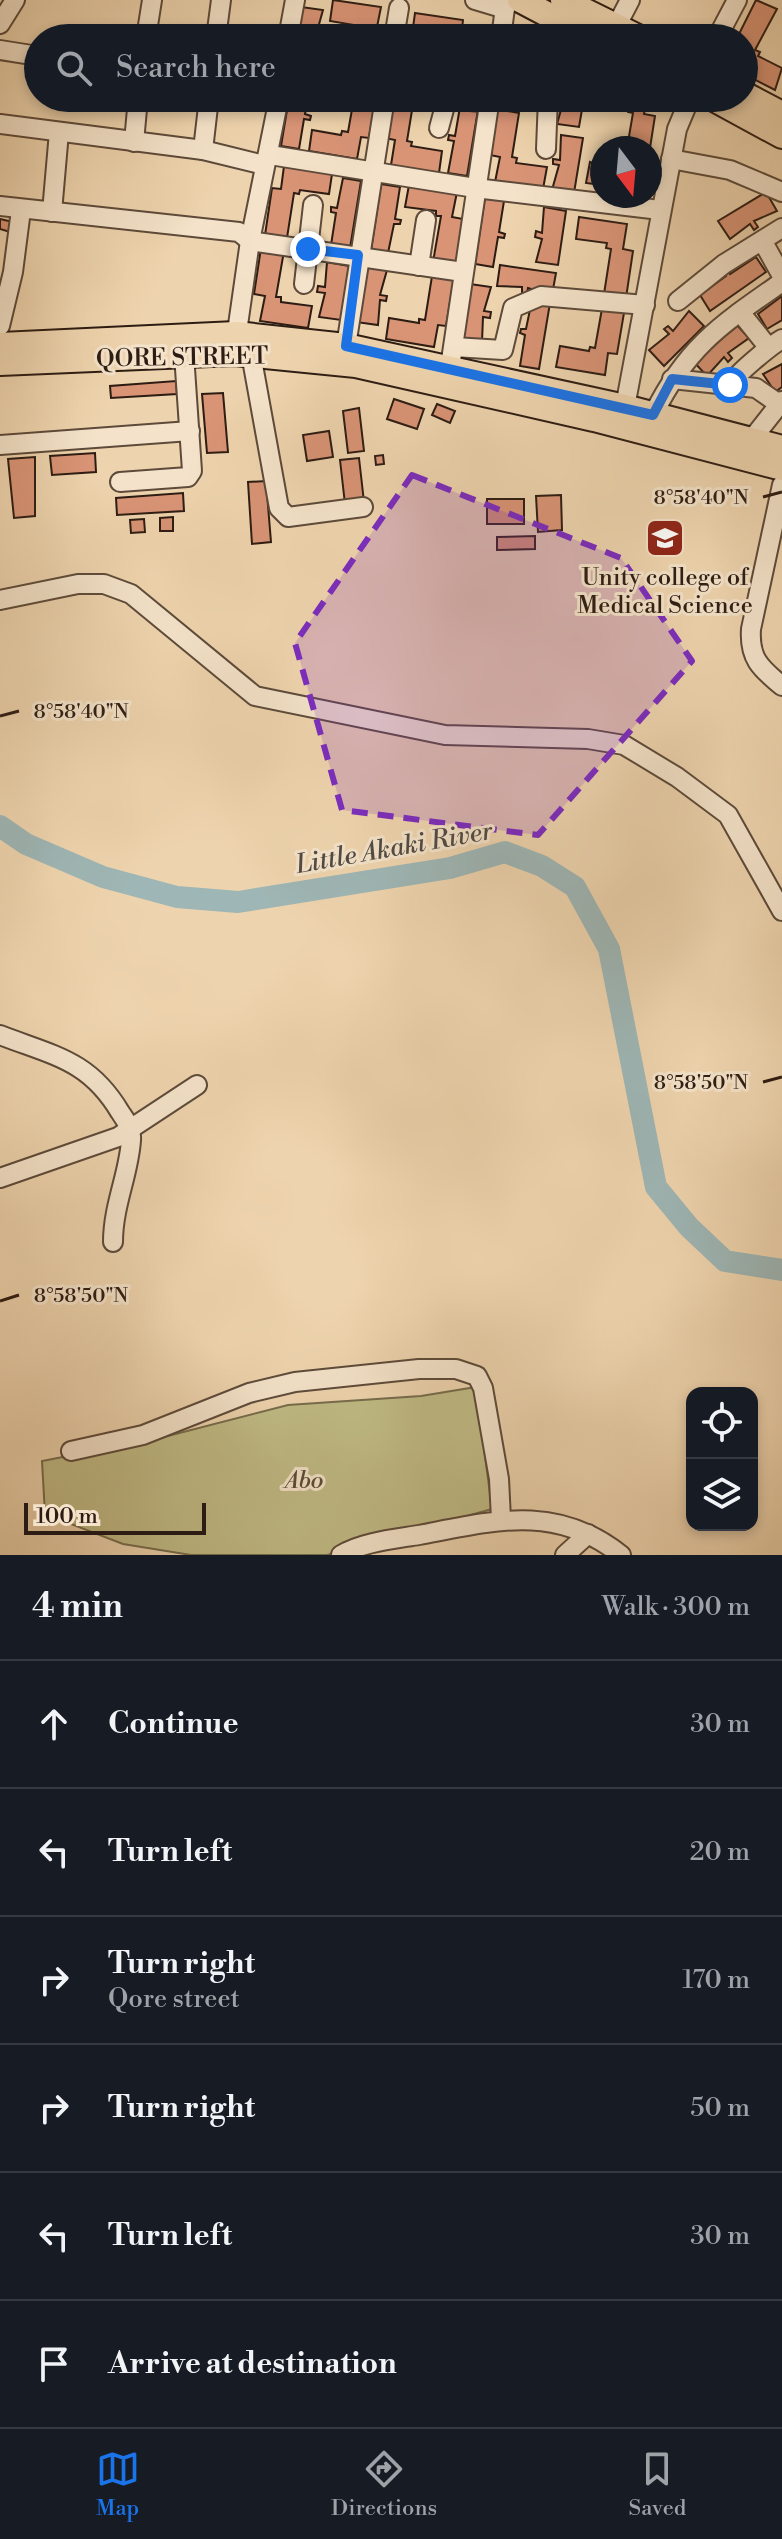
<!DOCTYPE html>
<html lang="en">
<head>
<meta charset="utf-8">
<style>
	:root { --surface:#171b24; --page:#242831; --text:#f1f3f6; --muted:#9ea1a6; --line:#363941; --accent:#1a73e8 }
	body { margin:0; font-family:"Libre Bodoni",serif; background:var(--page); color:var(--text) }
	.controls { position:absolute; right:24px; bottom:24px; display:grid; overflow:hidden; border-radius:16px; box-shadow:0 4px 12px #0003 }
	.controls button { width:72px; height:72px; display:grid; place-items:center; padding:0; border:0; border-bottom:2px solid var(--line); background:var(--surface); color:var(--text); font:40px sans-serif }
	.compass { position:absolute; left:590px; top:136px; width:72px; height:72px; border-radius:50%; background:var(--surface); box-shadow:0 4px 12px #0003; rotate:164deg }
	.scale { position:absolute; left:24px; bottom:20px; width:182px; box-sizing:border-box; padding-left:8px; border:4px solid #2d1c13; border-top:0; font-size:22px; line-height:28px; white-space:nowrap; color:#2d1c13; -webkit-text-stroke:6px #f4e3ca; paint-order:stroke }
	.stop { position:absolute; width:24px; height:24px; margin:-18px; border:6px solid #1a73e8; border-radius:50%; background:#fff }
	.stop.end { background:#1a73e8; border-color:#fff; box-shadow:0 2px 8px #0008 }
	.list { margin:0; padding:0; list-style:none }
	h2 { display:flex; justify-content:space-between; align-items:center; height:104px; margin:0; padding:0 32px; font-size:34px }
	h2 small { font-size:26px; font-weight:400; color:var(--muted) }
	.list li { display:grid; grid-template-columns:52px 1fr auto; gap:24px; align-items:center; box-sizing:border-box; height:128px; padding:0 32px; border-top:2px solid var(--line) }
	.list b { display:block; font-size:30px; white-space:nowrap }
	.list p { margin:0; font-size:26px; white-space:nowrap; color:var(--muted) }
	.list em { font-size:26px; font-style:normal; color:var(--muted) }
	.icon { flex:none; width:44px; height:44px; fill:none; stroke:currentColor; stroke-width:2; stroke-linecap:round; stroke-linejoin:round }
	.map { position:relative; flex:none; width:782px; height:1555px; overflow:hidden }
	.search { position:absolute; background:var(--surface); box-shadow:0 4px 12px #0003; left:24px; right:24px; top:24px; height:88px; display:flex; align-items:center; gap:20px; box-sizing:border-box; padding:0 28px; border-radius:44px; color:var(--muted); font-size:30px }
	.sheet { height:872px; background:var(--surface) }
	nav { display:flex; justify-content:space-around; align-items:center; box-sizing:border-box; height:112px; border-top:2px solid var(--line); background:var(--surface); font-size:22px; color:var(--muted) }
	nav a { display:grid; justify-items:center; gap:4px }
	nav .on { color:var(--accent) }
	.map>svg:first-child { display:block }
	.green { fill:#c0bb85; stroke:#766c4c; stroke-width:2 }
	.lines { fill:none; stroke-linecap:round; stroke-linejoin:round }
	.river { stroke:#9eb6b5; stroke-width:22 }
	.building { fill:#d99476; stroke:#2d1c13; stroke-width:2 }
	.minor-casing { stroke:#5d4a3a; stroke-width:22 }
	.major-casing { stroke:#2d1c13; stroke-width:28 }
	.minor { stroke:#f4e3ca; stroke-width:18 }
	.major { stroke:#eed4ae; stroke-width:24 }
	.route { stroke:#1a73e8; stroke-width:10 }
	.marked { fill:#7b2cbf; fill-opacity:0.2; stroke:#7b2cbf; stroke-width:6; stroke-dasharray:16 10; stroke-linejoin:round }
	.ticks { fill:none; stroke:#2d1c13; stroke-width:3 }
	.labels { text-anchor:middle; stroke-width:6; stroke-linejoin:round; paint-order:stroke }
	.street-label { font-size:24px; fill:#2d1c13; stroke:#f4e3ca }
	.poi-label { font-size:24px; fill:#2d1c13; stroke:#f4e3ca }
	.park-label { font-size:24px; font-style:italic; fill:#594c35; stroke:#f4e3ca }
	.water-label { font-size:26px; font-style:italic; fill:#4f4a44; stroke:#f4e3ca }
	.ticks-label { font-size:20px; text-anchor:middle; fill:#2d1c13; stroke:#f4e3ca; stroke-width:6; stroke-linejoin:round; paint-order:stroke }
</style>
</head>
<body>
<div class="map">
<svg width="782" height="1555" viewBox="0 0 782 1555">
	<rect width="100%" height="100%" fill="#eed4ae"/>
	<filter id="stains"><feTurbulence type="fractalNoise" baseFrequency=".0025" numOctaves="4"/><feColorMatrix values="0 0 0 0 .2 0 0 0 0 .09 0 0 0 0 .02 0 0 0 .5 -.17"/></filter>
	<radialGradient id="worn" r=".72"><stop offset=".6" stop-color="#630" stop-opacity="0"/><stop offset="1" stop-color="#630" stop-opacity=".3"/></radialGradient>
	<polygon class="green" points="476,1387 492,1509 327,1555 191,1555 123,1544 45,1514 42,1461 160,1438 288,1405 421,1396"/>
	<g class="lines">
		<polyline class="river" points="0,826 26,844 103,877 177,897 238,902 450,868 505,852 542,866 575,887 609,949 656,1187 689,1227 725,1261 782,1270"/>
	</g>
	<g class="building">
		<polygon points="333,0 381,7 376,32 387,34 386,38 363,38 365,31 360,30 360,26 330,21"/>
		<polygon points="756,0 777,9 755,50 760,52 758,56 782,68 775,90 744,74 744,38 737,38"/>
		<polygon points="301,7 323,10 316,35 322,38 296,38"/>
		<polygon points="415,13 463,20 461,38 403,38 403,34 412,35"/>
		<polygon points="289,98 308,98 305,114 311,116 310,120 304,119 299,149 281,146"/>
		<polygon points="354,98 376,98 369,138 361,137 357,159 309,151 312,130 341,135 342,131 348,132"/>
		<polygon points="391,98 414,98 407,141 412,142 411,146 442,151 439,173 391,165 395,140 385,138"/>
		<polygon points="499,98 522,98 521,104"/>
		<polygon points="557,98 584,98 579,127 557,124 564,99"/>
		<polygon points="598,98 647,98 644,114 655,116 650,148 627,148 633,113 628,112 628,108 598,103"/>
		<polygon points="460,107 478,110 467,176 448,173 454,141 448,140 449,135 455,136"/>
		<polygon points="496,109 519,113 512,157 517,158 516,163 547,167 543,189 495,182 500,157 490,155"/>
		<polygon points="561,135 583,138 574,193 552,190 559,165 553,164 553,159 560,160"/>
		<polygon points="590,162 602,167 602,185 586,183"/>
		<polygon points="284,166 332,174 329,194 300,190 299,194 294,193 287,238 265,235 272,188 281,189"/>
		<polygon points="343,178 361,181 350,248 331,245 336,213 331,212 331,207 337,208"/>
		<polygon points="381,184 400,187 395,219 401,220 400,224 394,224 388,253 371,250"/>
		<polygon points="409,185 457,192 452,217 463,219 456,265 433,262 441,216 436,216 436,211 405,207"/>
		<polygon points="766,192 777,211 754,221 758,227 754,230 750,224 730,239 718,221"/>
		<polygon points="485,197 504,201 499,232 505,234 504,238 498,237 493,267 475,264"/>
		<polygon points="544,207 566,211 558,265 536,262 542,239 535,237 536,231 542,233"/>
		<polygon points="579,217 627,224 623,249 633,251 626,298 604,294 611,249 606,248 607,243 576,239"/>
		<polygon points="0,219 13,222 10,232 0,229"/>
		<polygon points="261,248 284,251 276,297 281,297 281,302 312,306 308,328 260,321 265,296 254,294"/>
		<polygon points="756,257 766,272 710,311 700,295 726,276 723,272 727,269 730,274"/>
		<polygon points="327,262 349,266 341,320 319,317 325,293 317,292 318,286 325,287"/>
		<polygon points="500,265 556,273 552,295 528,288 527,295 522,294 522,287 497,286"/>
		<polygon points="365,267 387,270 380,295 387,296 386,301 380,300 378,325 356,322"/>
		<polygon points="432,276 454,279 446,326 438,325 434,347 386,339 389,318 419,323 419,319 425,320"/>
		<polygon points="470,284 491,287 484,311 491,312 490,318 483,317 482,342 461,338"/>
		<polygon points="782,296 782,320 767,329 758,314"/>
		<polygon points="532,300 550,303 539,369 520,366 525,335 520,333 521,329 526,329"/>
		<polygon points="603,303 625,307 617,354 608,353 605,375 556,367 560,346 589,351 590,347 595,348"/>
		<polygon points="689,311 704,326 664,366 649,350 669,334 664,329 668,326 673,331"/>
		<polygon points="734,322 749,338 728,353 732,358 728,362 724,357 707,376 692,360"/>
		<polygon points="782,364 782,387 775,392 763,374"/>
		<polygon points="176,381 177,394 111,398 110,386"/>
		<polygon points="223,393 228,452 207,453 202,394"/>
		<polygon points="394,399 424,409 417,429 387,419"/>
		<polygon points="437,404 455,411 450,423 432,415"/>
		<polygon points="359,408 364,451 348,453 343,411"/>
		<polygon points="329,431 333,457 307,461 303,435"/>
		<polygon points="95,453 96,472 52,475 50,456"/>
		<polygon points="383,455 384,464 376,465 375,456"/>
		<polygon points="35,457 35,516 14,518 8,459"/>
		<polygon points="359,458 364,502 345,504 340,460"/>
		<polygon points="266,481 271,542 252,544 248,482"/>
		<polygon points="183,493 184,511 117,515 116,498"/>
		<polygon points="561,495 562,530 538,532 536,496"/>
		<rect x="487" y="499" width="37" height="25"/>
		<polygon points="173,517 173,531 160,531 160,518"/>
		<polygon points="144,519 145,532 131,533 130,520"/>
		<polygon points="535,536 535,549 497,550 497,537"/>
	</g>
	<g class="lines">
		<g class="minor-casing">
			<g id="minor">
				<polyline points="475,0 505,9"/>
				<polyline points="0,24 15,0"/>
				<polyline points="617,25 630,0"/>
				<polyline points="146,38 152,0"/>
				<polyline points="216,38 221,0"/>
				<polyline points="288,38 295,0"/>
				<polyline points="394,38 399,8"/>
				<polyline points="501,38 506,0"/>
				<polyline points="717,38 737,0"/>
				<polyline points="0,50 38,56"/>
				<polyline points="0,124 203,150 264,165"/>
				<polyline points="439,128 446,102 452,99 489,103"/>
				<polyline points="134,142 138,98"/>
				<polyline points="546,149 548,98"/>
				<polyline points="203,150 209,98"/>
				<polyline points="270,155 475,188 660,210"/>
				<polyline points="671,159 730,170 782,192"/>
				<polyline points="0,206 239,232 250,241 463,272"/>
				<polyline points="52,212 59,132"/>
				<polyline points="763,242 782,276"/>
				<polyline points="419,266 426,220"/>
				<polyline points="304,284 313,205"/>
				<polyline points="678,301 724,264 782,228"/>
				<polyline points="740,312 768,347"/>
				<polyline points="0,326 13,272 21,210"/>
				<polyline points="235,346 250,241 279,98"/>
				<polyline points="346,346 385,98"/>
				<polyline points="454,347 503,350 513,308 541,296 645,305"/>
				<polyline points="251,354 279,508 288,517 363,507"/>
				<polyline points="450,367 490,98"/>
				<polyline points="672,379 756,388 779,404"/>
				<path d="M730,385C736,374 770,346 782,339"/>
				<polyline points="625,407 677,129 690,98"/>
				<path d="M653,415C687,346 722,324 782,282"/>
				<polyline points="752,439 782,401"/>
				<polyline points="0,445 190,431"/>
				<polyline points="120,482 188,477 192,471 184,354"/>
				<path d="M782,485L751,629C749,658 760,668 782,686"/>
				<polyline points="0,600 78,584 104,584 131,594 255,696 445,735 588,739 624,745 677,777 728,815 782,911"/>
				<path d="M0,1035C54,1056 89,1060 120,1112C126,1121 132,1128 131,1140C129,1174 113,1205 113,1242"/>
				<polyline points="0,1178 118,1137 197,1085"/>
				<polyline points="71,1451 143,1435 249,1393 295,1382 419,1369 456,1369 477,1376 483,1388 499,1479 501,1519"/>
				<path d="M341,1555C362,1542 395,1539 419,1535C493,1521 556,1503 621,1555"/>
				<polyline points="565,1555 588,1534"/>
			</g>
		</g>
		<g class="major-casing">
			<g id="major">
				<polyline points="520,0 592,38"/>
				<polyline points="563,0 640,38"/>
				<polyline points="744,94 782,114"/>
				<polyline points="712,98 782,136"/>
				<polyline points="0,345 236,334 346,346 625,407 782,448"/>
				<polyline points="0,363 235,353 356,365 594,419 782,468"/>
			</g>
		</g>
		<use href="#minor" class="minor"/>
		<use href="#major" class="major"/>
	</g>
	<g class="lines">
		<polyline class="route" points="308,249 358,255 346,346 653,415 672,379 730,385"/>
	</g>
	<path class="marked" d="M412,475L621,558L692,661L538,835L342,810L295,643Z"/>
	<path class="ticks" d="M763,497L782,492M0,716L19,711M763,1082L782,1077M0,1301L19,1295"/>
	<defs>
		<g id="university-square" transform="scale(2)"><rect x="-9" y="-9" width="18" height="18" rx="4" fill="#8f2418" stroke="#f4e3ca"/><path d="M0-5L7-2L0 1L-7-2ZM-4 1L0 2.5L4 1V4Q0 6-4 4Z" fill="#fff"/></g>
	</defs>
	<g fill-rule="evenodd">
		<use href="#university-square" x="665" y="538"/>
	</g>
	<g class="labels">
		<g class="street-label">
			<text transform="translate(182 357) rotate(-1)" y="8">QORE STREET</text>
		</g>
		<g class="poi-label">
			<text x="665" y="585">Unity college of<tspan x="665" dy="28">Medical Science</tspan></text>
		</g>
		<g class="park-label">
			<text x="304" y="1488">Abo</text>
		</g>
		<g class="water-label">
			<text transform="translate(394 847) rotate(-10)" y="9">Little Akaki River</text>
		</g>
	</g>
	<g class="ticks-label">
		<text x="701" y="504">8°58'40"N</text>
		<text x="81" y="718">8°58'40"N</text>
		<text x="701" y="1089">8°58'50"N</text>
		<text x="81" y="1302">8°58'50"N</text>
	</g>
	<rect width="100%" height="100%" filter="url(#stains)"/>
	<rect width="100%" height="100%" fill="url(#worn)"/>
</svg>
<div class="controls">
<button><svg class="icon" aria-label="locate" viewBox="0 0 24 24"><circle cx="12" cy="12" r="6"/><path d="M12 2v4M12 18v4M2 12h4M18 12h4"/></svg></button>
<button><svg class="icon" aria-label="layers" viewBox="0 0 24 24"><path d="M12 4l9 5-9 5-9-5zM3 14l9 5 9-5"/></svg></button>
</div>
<svg class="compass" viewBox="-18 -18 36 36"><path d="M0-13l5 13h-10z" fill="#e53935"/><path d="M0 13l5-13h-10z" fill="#9ea1a6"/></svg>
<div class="scale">100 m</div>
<div class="stop" style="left:730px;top:385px"></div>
<div class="stop end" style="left:308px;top:249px"></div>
<div class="search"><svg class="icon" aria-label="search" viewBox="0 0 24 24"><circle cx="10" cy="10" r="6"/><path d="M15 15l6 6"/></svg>Search here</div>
</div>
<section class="sheet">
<h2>4 min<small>Walk · 300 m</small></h2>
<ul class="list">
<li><svg class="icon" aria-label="ahead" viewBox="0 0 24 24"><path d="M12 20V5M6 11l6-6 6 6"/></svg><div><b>Continue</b></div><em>30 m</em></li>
<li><svg class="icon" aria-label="left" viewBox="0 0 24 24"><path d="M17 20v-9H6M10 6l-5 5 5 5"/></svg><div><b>Turn left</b></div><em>20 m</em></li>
<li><svg class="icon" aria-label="right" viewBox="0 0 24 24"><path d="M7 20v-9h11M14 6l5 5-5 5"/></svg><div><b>Turn right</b><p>Qore street</p></div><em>170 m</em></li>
<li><svg class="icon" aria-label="right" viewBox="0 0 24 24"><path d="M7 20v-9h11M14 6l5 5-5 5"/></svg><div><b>Turn right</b></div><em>50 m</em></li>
<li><svg class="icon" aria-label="left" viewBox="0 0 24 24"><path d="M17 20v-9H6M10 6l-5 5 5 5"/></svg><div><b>Turn left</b></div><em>30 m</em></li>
<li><svg class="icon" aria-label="arrive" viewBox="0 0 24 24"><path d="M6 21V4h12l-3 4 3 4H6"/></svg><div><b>Arrive at destination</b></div></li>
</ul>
</section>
<nav>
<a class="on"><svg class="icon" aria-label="map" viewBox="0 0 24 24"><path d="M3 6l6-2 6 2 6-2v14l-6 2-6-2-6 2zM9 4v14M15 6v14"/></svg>Map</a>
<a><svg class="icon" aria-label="directions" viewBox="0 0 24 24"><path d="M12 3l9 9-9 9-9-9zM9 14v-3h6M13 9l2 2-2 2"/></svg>Directions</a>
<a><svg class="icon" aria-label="saved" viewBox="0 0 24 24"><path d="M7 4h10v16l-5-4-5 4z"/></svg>Saved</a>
</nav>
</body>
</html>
